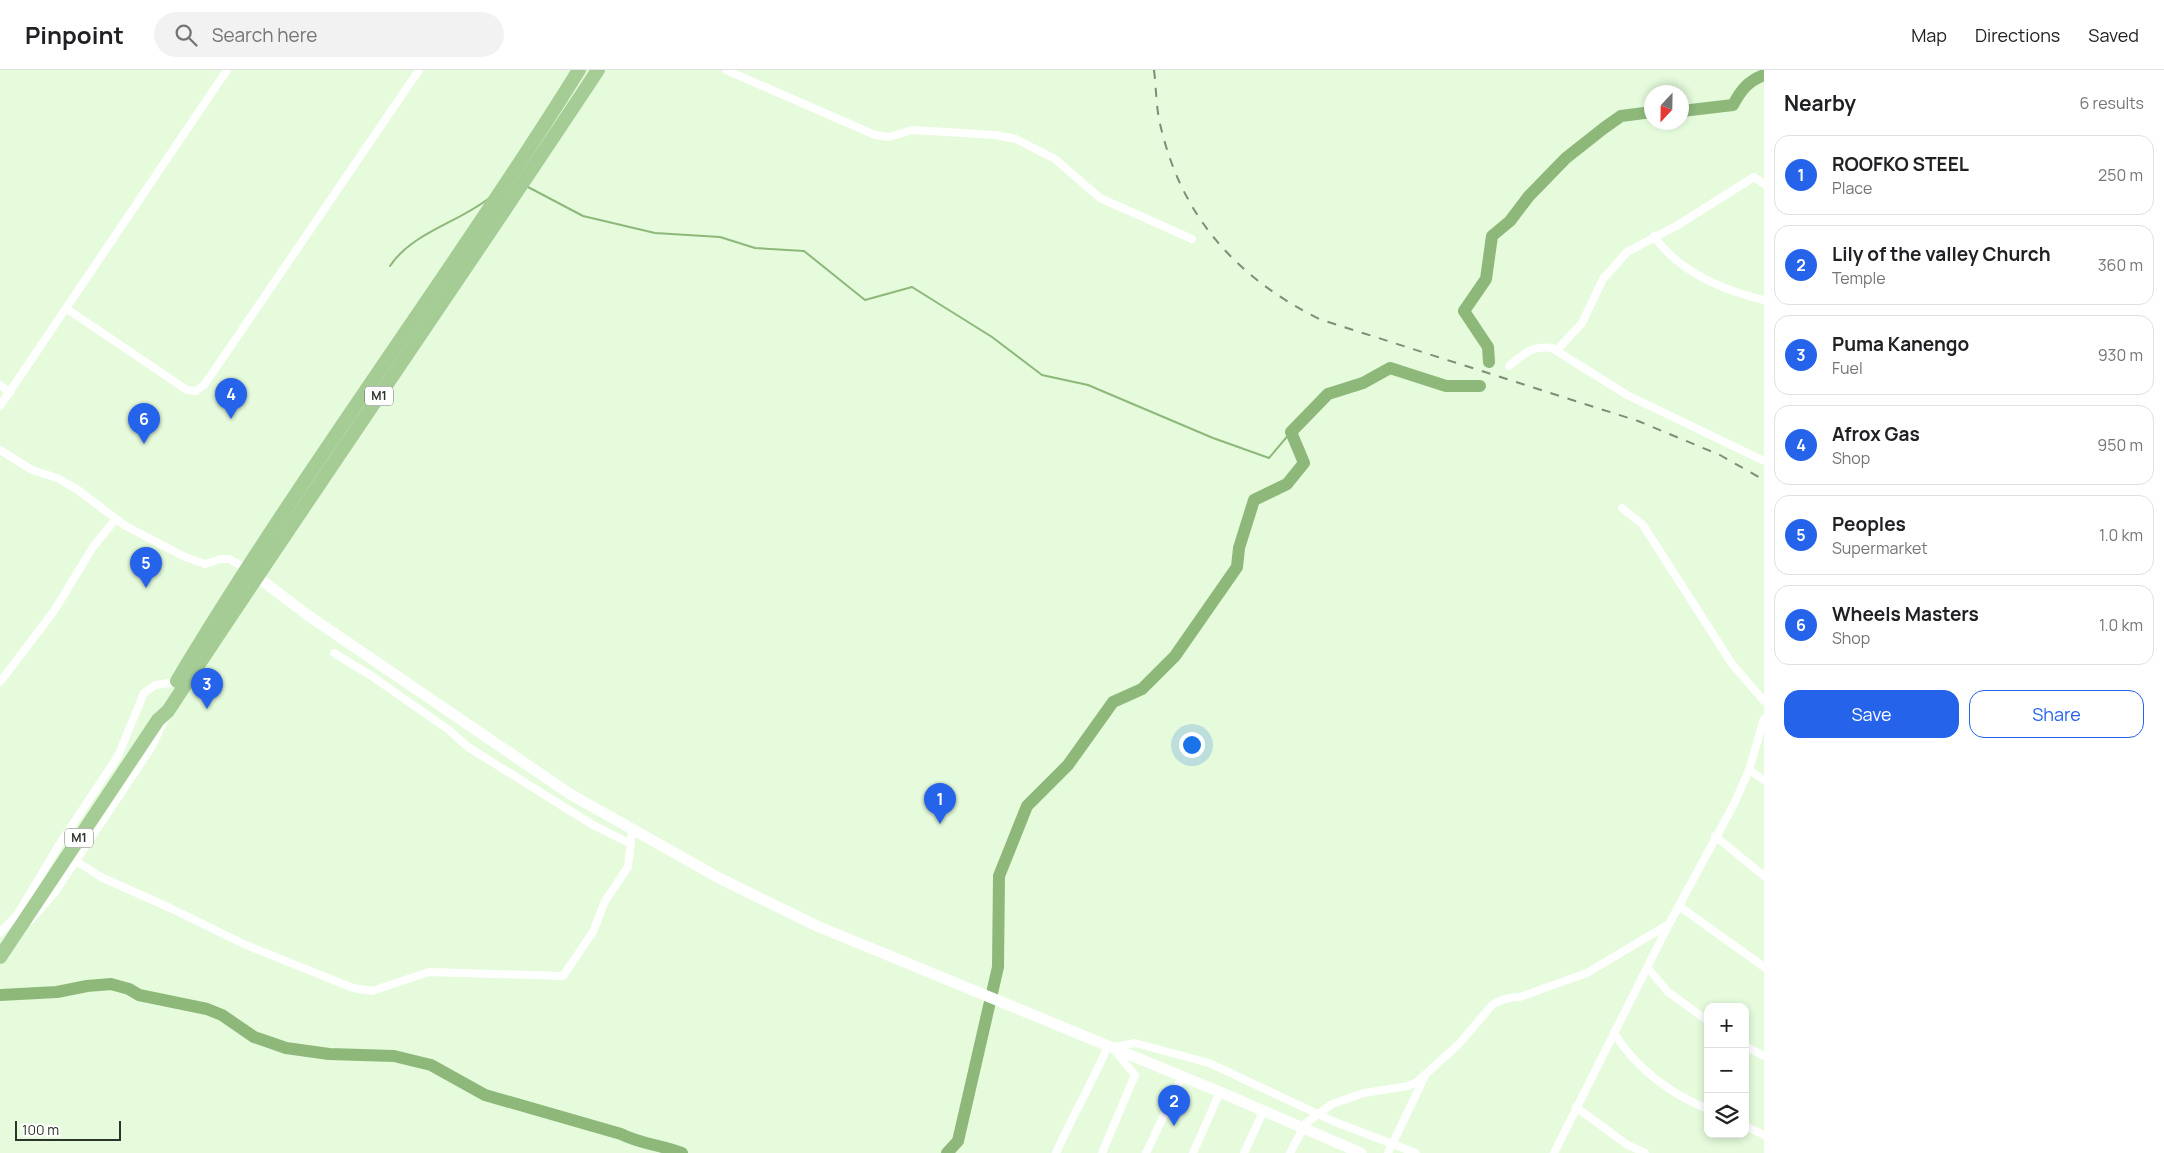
<!DOCTYPE html>
<html lang="en">
<head>
<meta charset="utf-8">
<style>
	:root { --surface:#fff; --page:#f2f2f2; --text:#202124; --muted:#757577; --line:#e0e0e0; --accent:#2563eb }
	body { margin:0; font-family:Manrope,sans-serif; background:var(--page); color:var(--text) }
	.controls { position:absolute; right:15px; bottom:15px; display:grid; overflow:hidden; border-radius:10px; box-shadow:0 2px 8px #0003 }
	.controls button { width:45px; height:45px; display:grid; place-items:center; padding:0; border:0; border-bottom:1px solid var(--line); background:var(--surface); color:var(--text); font:25px sans-serif }
	.compass { position:absolute; left:1644px; top:15px; width:45px; height:45px; border-radius:50%; background:var(--surface); box-shadow:0 2px 8px #0003; rotate:202deg }
	.scale { position:absolute; left:15px; bottom:12px; width:106px; box-sizing:border-box; padding-left:5px; border:2px solid #2c3529; border-top:0; font-size:14px; line-height:18px; white-space:nowrap; color:#2c3529; -webkit-text-stroke:4px #fff; paint-order:stroke }
	.you { position:absolute; left:1191px; top:674px; width:18px; height:18px; margin:-12px; border:4px solid #fff; border-radius:50%; background:#1a73e8; box-shadow:0 0 0 8px #1a73e833 }
	.badge { display:grid; place-items:center; width:32px; height:32px; border-radius:50%; background:var(--accent); color:#fff; font-size:16px; font-weight:700 }
	.pin { position:absolute; translate:-50% -41px; filter:drop-shadow(0 1px 2px #0008) }
	.pin::after { content:''; position:absolute; top:26px; width:18px; height:15px; background:inherit; clip-path:polygon(0 0,100% 0,50% 100%) }
	.list { margin:0; padding:0; list-style:none }
	h2 { display:flex; justify-content:space-between; align-items:center; height:65px; margin:0; padding:0 20px; font-size:21px }
	h2 small { font-size:16px; font-weight:400; color:var(--muted) }
	.list li { display:grid; grid-template-columns:32px 1fr auto; gap:15px; align-items:center; box-sizing:border-box; height:80px; margin:0 10px 10px; padding:0 10px; border:1px solid var(--line); border-radius:15px }
	.list b { display:block; font-size:19px; white-space:nowrap }
	.list p { margin:0; font-size:16px; white-space:nowrap; color:var(--muted) }
	.list em { font-size:16px; font-style:normal; color:var(--muted) }
	.actions { display:flex; gap:10px; padding:15px 20px }
	.actions a { flex:1; padding:11px 0; border:1px solid var(--accent); border-radius:15px; text-align:center; font-size:18px; color:var(--accent) }
	.actions .main { background:var(--accent); color:#fff }
	.icon { flex:none; width:28px; height:28px; fill:none; stroke:currentColor; stroke-width:2; stroke-linecap:round; stroke-linejoin:round }
	.map { position:relative; flex:none; width:1764px; height:1083px; overflow:hidden }
	header { display:flex; align-items:center; gap:30px; box-sizing:border-box; height:70px; padding:0 25px; background:var(--surface); border-bottom:1px solid var(--line) }
	header strong { font-size:24px }
	nav { display:flex; gap:28px; margin-inline-start:auto; font-size:18px }
	.search { width:350px; height:45px; background:var(--page); display:flex; align-items:center; gap:12px; box-sizing:border-box; padding:0 18px; border-radius:28px; color:var(--muted); font-size:19px }
	main { display:flex }
	aside { flex:1; background:var(--surface) }
	.map>svg:first-child { display:block }
	.lines { fill:none; stroke-linecap:round; stroke-linejoin:round }
	.stream { stroke:#8db87a; stroke-width:2 }
	.river { stroke:#8db87a; stroke-width:12 }
	.minor { stroke:#fff; stroke-width:8 }
	.secondary { stroke:#fff; stroke-width:11 }
	.trunk { stroke:#a6cc96; stroke-width:14 }
	.rail { stroke:#7e8d78; stroke-width:2; stroke-dasharray:9 9; stroke-linecap:butt }
	.labels { text-anchor:middle; stroke-width:5; stroke-linejoin:round; paint-order:stroke }
	.shield { fill:#fff; stroke:#6b7269; stroke-width:1 }
	.shield-label { font-size:12px; font-weight:bold; fill:#2c3529 }
</style>
</head>
<body>
<header>
<strong>Pinpoint</strong>
<div class="search"><svg class="icon" aria-label="search" viewBox="0 0 24 24"><circle cx="10" cy="10" r="6"/><path d="M15 15l6 6"/></svg>Search here</div>
<nav><a>Map</a><a>Directions</a><a>Saved</a></nav>
</header>
<main>
<div class="map">
<svg width="1764" height="1083" viewBox="0 0 1764 1083">
	<rect width="100%" height="100%" fill="#e5fbdc"/>
	<g class="lines">
		<g class="stream">
			<polyline points="528,117 583,146 655,163 720,167 755,178 804,181 865,230 912,217 992,267 1042,305 1088,315 1213,368 1269,388 1291,362"/>
			<path d="M390,196C412,163 457,153 488,129"/>
		</g>
		<g class="river">
			<path d="M1682,41L1733,35C1741,20 1748,11 1764,5"/>
			<polyline points="1489,292 1488,277 1464,241 1486,209 1492,166 1510,151 1529,126 1566,88 1604,58 1621,46 1652,42"/>
			<path d="M0,925L57,922L87,916L111,914L129,919L139,925L207,939L222,945L254,967L286,978L329,984L394,986L431,995L485,1025L621,1064C640,1074 662,1075 682,1083"/>
			<polyline points="947,1083 958,1071 998,897 999,806 1027,736 1068,695 1113,632 1142,619 1175,586 1237,497 1239,478 1254,430 1287,414 1304,393 1291,362 1328,324 1363,313 1390,298 1446,316 1480,316"/>
		</g>
		<g class="minor">
			<polyline points="726,0 875,65 889,67 912,60 995,65 1016,69 1055,89 1100,128 1192,169"/>
			<path d="M1654,166C1679,202 1722,220 1764,230"/>
			<polyline points="67,239 187,320 196,321 205,314 419,0"/>
			<polyline points="1557,280 1582,253 1603,209 1627,182 1678,155 1754,107 1764,114"/>
			<path d="M1509,296C1523,284 1533,275 1552,278L1627,325L1764,391"/>
			<polyline points="0,315 10,323"/>
			<polyline points="0,336 227,0"/>
			<polyline points="0,380 32,400 57,408 78,420 124,455 185,487 205,494 221,489 229,489 247,499"/>
			<polyline points="1622,438 1643,455 1732,594 1764,631"/>
			<polyline points="334,583 370,605 449,660 468,677 593,755 631,774"/>
			<polyline points="0,612 54,541 93,477 115,450"/>
			<polyline points="1749,700 1764,710"/>
			<polyline points="1715,766 1764,806"/>
			<polyline points="76,791 101,807 170,838 246,875 353,918 372,921 429,902 563,906 593,862 605,831 628,797 632,761"/>
			<polyline points="1679,836 1764,897"/>
			<polyline points="30,851 55,822 151,678 166,647"/>
			<polyline points="0,863 17,845 57,778 118,686 144,623 155,615 177,612"/>
			<polyline points="1648,898 1668,922 1708,951"/>
			<path d="M1614,963C1635,997 1670,1024 1708,1039"/>
			<polyline points="1745,976 1764,986"/>
			<polyline points="1114,977 1135,973 1209,993 1335,1052 1416,1083"/>
			<polyline points="1576,1037 1626,1074 1645,1083"/>
			<polyline points="1745,1056 1764,1065"/>
			<path d="M1056,1083C1072,1047 1092,1013 1108,976"/>
			<polyline points="1102,1083 1135,1005 1115,981"/>
			<polyline points="1146,1083 1182,1007"/>
			<polyline points="1193,1083 1220,1022"/>
			<polyline points="1244,1083 1263,1042"/>
			<path d="M1290,1083L1306,1053L1332,1034L1364,1023L1408,1016L1417,1012L1459,974L1492,935C1501,929 1509,927 1520,927L1587,903L1669,854"/>
			<polyline points="1388,1083 1424,1008"/>
			<polyline points="1554,1083 1669,854 1734,734 1749,700 1764,649"/>
		</g>
		<polyline class="secondary" points="251,502 306,544 570,724 719,808 817,856 1220,1022 1361,1083"/>
		<g class="trunk">
			<path d="M177,611C302,402 450,207 579,0"/>
			<path d="M0,887L158,650L168,641C309,426 456,215 598,0"/>
		</g>
		<path class="rail" d="M1154,0C1156,16 1156,33 1159,49C1179,144 1234,206 1319,249L1638,351L1720,385L1764,410"/>
	</g>
	<g class="labels">
		<g class="shield">
			<rect x="365" y="316.5" width="28" height="19" rx="4"/>
			<rect x="65" y="758.5" width="28" height="19" rx="4"/>
		</g>
		<g class="shield-label">
			<text x="379" y="330">M1</text>
			<text x="79" y="772">M1</text>
		</g>
	</g>
</svg>
<div class="controls">
<button>+</button>
<button>−</button>
<button><svg class="icon" aria-label="layers" viewBox="0 0 24 24"><path d="M12 4l9 5-9 5-9-5zM3 14l9 5 9-5"/></svg></button>
</div>
<svg class="compass" viewBox="-18 -18 36 36"><path d="M0-13l5 13h-10z" fill="#e53935"/><path d="M0 13l5-13h-10z" fill="#757577"/></svg>
<div class="scale">100 m</div>
<div class="you"></div>
<div class="pin badge" style="left:940px;top:754px">1</div>
<div class="pin badge" style="left:1174px;top:1056px">2</div>
<div class="pin badge" style="left:207px;top:639px">3</div>
<div class="pin badge" style="left:231px;top:349px">4</div>
<div class="pin badge" style="left:146px;top:518px">5</div>
<div class="pin badge" style="left:144px;top:374px">6</div>
</div>
<aside>
<h2>Nearby<small>6 results</small></h2>
<ul class="list">
<li><span class="badge">1</span><div><b>ROOFKO STEEL</b><p>Place</p></div><em>250 m</em></li>
<li><span class="badge">2</span><div><b>Lily of the valley Church</b><p>Temple</p></div><em>360 m</em></li>
<li><span class="badge">3</span><div><b>Puma Kanengo</b><p>Fuel</p></div><em>930 m</em></li>
<li><span class="badge">4</span><div><b>Afrox Gas</b><p>Shop</p></div><em>950 m</em></li>
<li><span class="badge">5</span><div><b>Peoples</b><p>Supermarket</p></div><em>1.0 km</em></li>
<li><span class="badge">6</span><div><b>Wheels Masters</b><p>Shop</p></div><em>1.0 km</em></li>
</ul>
<div class="actions"><a class="main">Save</a><a>Share</a></div>
</aside>
</main>
</body>
</html>
